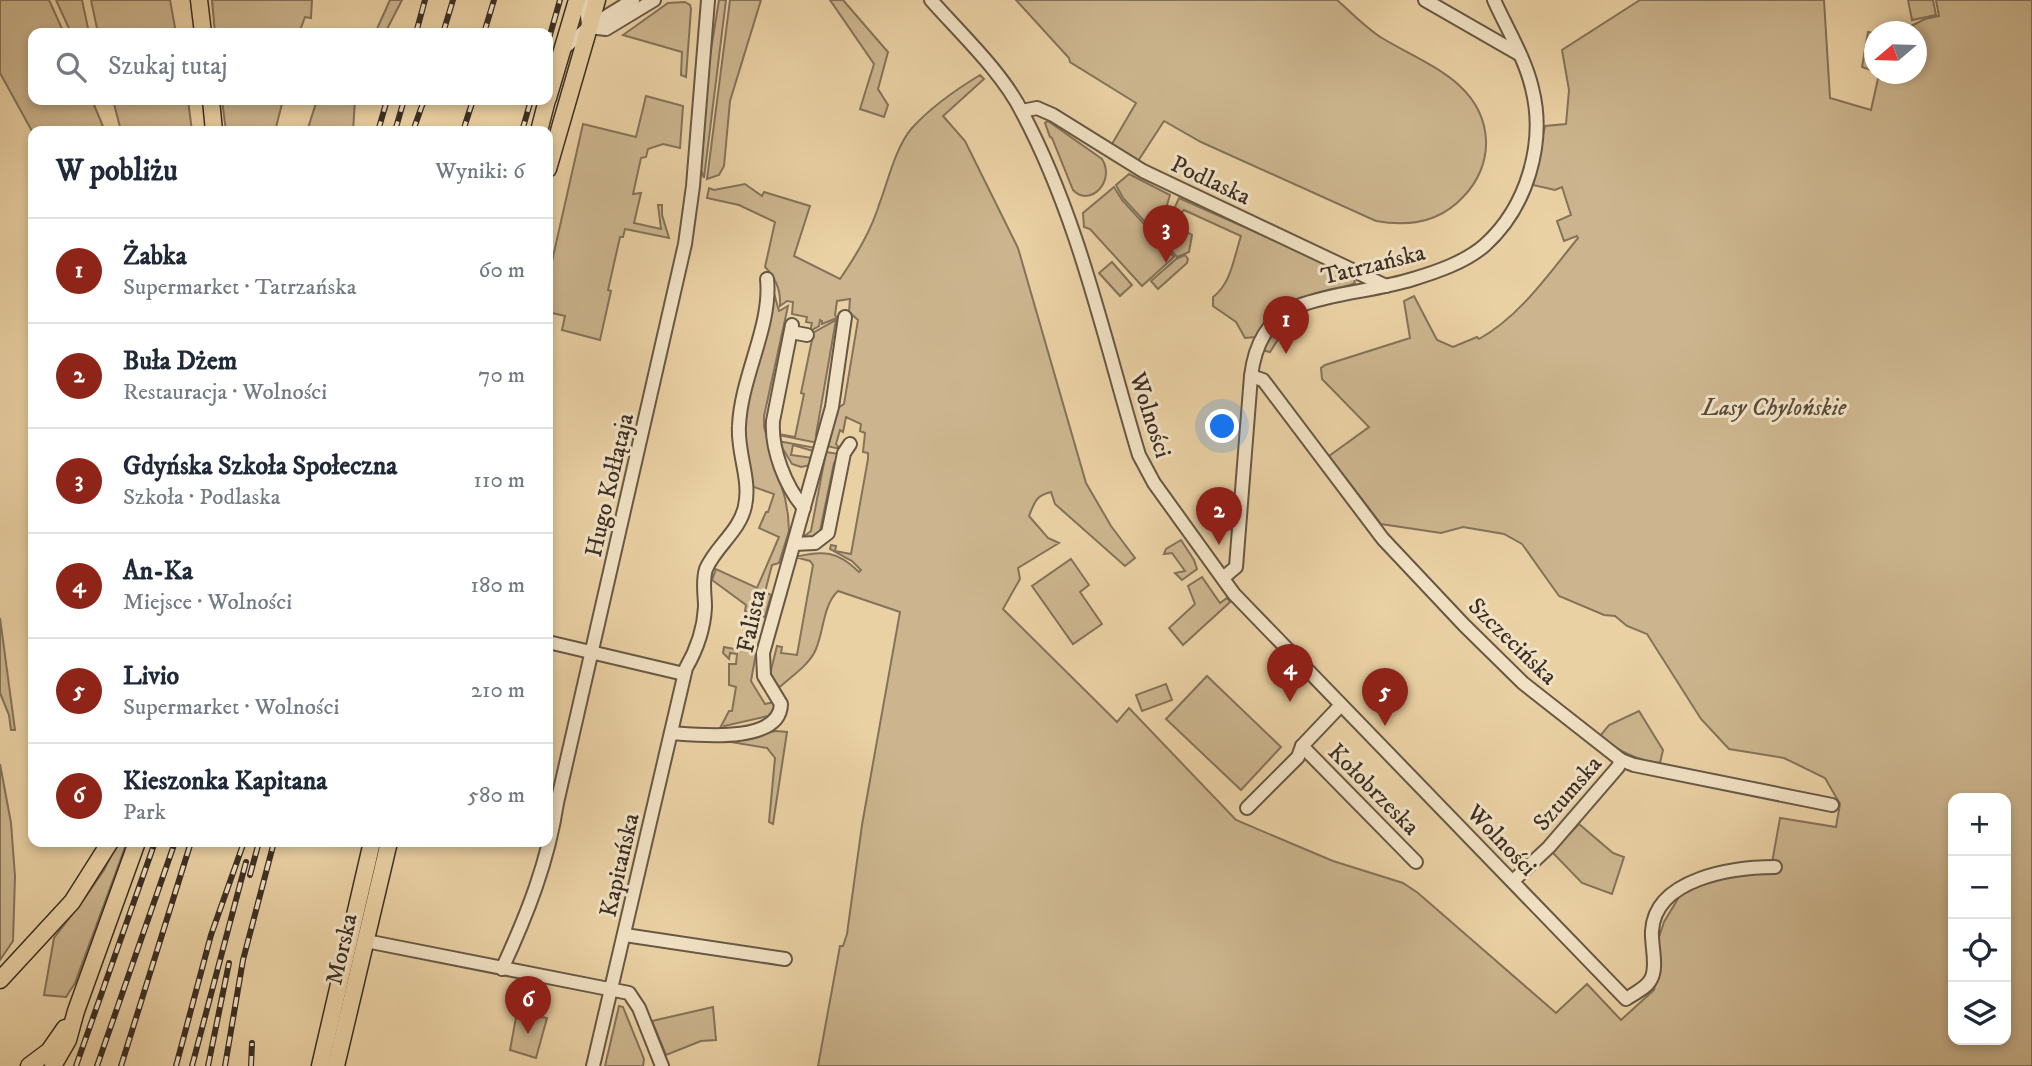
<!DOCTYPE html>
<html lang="pl">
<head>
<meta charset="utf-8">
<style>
	:root { --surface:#fff; --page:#f2f2f3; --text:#1f2937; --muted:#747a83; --line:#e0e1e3; --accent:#8f2418 }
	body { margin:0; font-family:"IM FELL DW Pica",serif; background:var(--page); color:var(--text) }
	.controls { position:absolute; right:21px; bottom:21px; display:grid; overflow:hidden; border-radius:14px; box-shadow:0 4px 10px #0003 }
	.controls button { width:63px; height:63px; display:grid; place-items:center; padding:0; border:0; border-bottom:2px solid var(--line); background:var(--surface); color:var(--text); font:35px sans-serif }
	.compass { position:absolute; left:1864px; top:21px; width:63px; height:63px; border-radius:50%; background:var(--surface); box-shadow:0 4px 10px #0003; rotate:251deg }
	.you { position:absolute; left:1223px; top:427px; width:24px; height:24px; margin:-18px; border:5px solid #fff; border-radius:50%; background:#1a73e8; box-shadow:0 0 0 10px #1a73e833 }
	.badge { display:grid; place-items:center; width:46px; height:46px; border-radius:50%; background:var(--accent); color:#fff; font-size:23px; font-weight:700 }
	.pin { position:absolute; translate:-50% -58px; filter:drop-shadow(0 2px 4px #0008) }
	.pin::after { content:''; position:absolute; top:37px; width:24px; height:21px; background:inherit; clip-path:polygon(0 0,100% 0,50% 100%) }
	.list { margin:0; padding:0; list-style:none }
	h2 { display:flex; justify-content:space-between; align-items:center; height:91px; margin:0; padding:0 28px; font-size:30px }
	h2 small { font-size:23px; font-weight:400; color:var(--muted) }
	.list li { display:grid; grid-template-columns:46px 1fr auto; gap:21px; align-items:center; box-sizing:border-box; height:105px; padding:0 28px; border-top:2px solid var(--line) }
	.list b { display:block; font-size:26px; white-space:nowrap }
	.list p { margin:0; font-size:23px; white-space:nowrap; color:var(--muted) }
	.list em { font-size:23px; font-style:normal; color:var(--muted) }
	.icon { flex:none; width:38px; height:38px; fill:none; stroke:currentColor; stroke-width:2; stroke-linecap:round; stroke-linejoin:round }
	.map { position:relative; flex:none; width:2032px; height:1066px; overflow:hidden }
	.search { position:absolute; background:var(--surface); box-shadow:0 4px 10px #0003; left:28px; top:28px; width:525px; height:77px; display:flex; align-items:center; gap:18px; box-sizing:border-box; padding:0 24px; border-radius:14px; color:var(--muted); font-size:26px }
	.panel { position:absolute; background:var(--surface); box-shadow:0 4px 10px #0003; left:28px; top:126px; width:525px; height:721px; border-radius:14px }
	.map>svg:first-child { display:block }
	.green { fill:#ccb58e; stroke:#84725a; stroke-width:2; fill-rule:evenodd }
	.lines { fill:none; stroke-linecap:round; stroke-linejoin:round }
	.minor-casing { stroke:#675845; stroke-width:16 }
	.major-casing { stroke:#3b2f25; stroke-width:19 }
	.minor { stroke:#f1e1c4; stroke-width:12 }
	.major { stroke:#ead1a4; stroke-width:16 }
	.rail-casing { stroke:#3b2f25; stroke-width:6 }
	.rail { stroke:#f1e1c4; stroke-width:3.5; stroke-dasharray:10; stroke-linecap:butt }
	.labels { text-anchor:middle; stroke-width:6; stroke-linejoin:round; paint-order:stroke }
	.street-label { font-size:24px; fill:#3b2f25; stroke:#f1e1c4 }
	.park-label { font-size:24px; font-style:italic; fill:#584a3a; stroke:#f1e1c4 }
</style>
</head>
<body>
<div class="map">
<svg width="2032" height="1066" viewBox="0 0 2032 1066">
	<rect width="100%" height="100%" fill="#ead1a4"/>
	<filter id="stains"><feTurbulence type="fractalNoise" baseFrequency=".00286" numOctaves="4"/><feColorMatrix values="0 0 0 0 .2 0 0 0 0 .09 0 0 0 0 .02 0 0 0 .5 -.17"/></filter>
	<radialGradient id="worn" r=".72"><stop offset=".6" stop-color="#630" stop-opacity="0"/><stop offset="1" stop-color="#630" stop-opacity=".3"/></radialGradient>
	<g class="green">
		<polygon points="0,0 49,0 64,33 33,33 33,100 92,100 105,131 33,131 33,133 0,73"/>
		<polygon points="56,0 82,0 89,33 71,33"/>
		<polygon points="91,0 170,0 176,33 98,33"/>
		<polygon points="212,0 312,0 311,18 305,17 299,33 215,33"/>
		<polygon points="390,0 402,0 385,33 375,33"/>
		<polygon points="719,0 726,0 704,178 701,170 709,62"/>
		<polygon points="730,0 761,0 730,101 724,166 719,175 707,179"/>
		<polygon points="830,0 843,0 888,52 878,89 888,105 884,117 860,109 874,64"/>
		<path d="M1016,0H1337C1351,12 1366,28 1382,38C1425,64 1483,82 1486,140C1487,161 1478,182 1463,197C1440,222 1409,227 1376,221L1201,142L1164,121L1138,161L1112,144L1136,103L1070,62L1069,58Z"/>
		<path d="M1640,0H1824L1830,98L1871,110L1879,74H1916V32L1901,31L1925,19L1939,16L1936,0H2032V1066H818L840,946H843L847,934L862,825L900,612L838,591C823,605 824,630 816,649C810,664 793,675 781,686L778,687L770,674L777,646L782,647L781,653L797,655L813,565L810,561L795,557C823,550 838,551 859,572L861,570L852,561L830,549L831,545L836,546L835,551L851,554L868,459V453L863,452L865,433L860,431L861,424L846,417L843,432L840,430L836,444L840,449L827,446V444L838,408L844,404L858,320L849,312L850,299L837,301L835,315L837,318L822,324V321L820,320L819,326L810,331L812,323L806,322L807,317L792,314L793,302L787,301L780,306C781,291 776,278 765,267L775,222L739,205L707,198L709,188L714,190L745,184L762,196L764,192L810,206L794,256L840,279C857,254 871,231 880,202C888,181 896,146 912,128C930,108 957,89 980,75L984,79L943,116L965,141L1018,248L1086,483L1111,526L1135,558L1125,566L1055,504L1051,492C1035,496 1035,502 1029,516L1048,538L1059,543L1018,568L1020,579L1003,609L1117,722L1129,708L1236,820L1333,861L1403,883L1418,893L1556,1013L1587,984L1621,1020L1654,990L1657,978L1659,937L1664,922L1679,897L1699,883L1772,863L1780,818L1836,827L1840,804L1825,778L1784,758L1729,749L1701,719L1647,634L1627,626L1615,616L1604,615L1559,596L1522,544L1504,534L1463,527L1441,533L1381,524L1329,456L1369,427L1322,379L1321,368L1325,365L1410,338L1404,301L1414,296L1437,340L1453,347L1477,337L1479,339C1520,316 1548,275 1578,238L1577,236L1564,241L1557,221L1571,215L1562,187L1555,190L1533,185L1545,126L1566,124L1569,90L1562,50ZM1953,798H2006V1040H1953Z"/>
		<polygon points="1908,0 1933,0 1936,15 1912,20"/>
		<polygon points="685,2 690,5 691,9 686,77 681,75 682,52 623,35 668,3"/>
		<polygon points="1868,32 1874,33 1874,60 1871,70 1862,67"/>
		<polygon points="646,96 683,106 680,148 663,144 648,149 646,157 641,158 633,194 641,193 634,223 661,229 658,205 662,205 662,215 669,238 625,229 623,237 620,237 608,290 611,291 600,340 562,330 565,316 548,312 548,279 583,124 636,137"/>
		<polygon points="113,100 188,100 192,131 121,131"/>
		<polygon points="222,100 283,100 275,131 226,131"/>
		<polygon points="317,100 355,100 353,131 307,131"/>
		<path d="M1048,121L1102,159C1116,181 1090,208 1073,190L1052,138L1050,137L1045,123Z"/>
		<polygon points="1129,174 1170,195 1167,205 1173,217 1178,221 1176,226 1192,235 1189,252 1177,257 1123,198 1116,185"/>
		<polygon points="1114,187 1122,200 1174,257 1142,286 1090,229 1084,227 1083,213"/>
		<path d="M1179,198L1352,275L1355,283C1347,287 1337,288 1328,290C1297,297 1272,309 1256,337L1245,338L1236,322L1213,306V297C1231,284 1234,257 1241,236L1184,210L1180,214L1175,207Z"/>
		<polygon points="1185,255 1188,259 1187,263 1158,289 1151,281 1176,259"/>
		<polygon points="1112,262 1132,285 1120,296 1099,273"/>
		<polygon points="772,286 779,311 788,306 764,416 764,427 785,498 788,515 789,531 779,563 772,565 765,592 771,595 765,617 745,611 746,605 712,580 716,569 757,588 779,537 759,528 766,512 768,512 774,494 751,486 745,458 744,409"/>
		<path d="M1301,310L1296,326L1277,341L1270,352L1262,350C1272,332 1283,321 1301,310Z"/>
		<polygon points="836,320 816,435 818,443 778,435 777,427 779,428 778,434 795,437 804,394 801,393 813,335 811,334"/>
		<polygon points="778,441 816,448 816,452 793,445 791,455 813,458 811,465 801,467 792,464"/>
		<polygon points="826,452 839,454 838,461 834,463 820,531 815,539 802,540 803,537 811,531"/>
		<polygon points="1181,540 1194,560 1197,569 1182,580 1175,573 1185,571 1172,553 1164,554 1166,549"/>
		<polygon points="1071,559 1089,585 1080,592 1102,624 1073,644 1032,586"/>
		<polygon points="1202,577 1220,603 1227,598 1230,602 1183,645 1169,628 1195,604 1188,586"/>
		<polygon points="0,618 15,730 11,730 9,715 0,693"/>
		<polygon points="724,647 756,653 751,681 765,704 774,702 776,706 768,716 724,726 724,730 720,728 729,711 732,711 736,687 729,685 729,664 736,664 737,654 730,653 729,659 723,653"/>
		<polygon points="1207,676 1281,747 1241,790 1166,719"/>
		<polygon points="1166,684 1172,700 1142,711 1136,695"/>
		<path d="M1639,711L1663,750L1660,763C1635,760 1619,751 1600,736L1609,725Z"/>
		<polygon points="776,731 787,732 773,824 769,822 775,758 767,748 725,741"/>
		<polygon points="0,764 11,823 15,876 13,941 0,960"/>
		<polygon points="1579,824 1613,853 1624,857 1612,894 1582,883 1552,852"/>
		<polygon points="118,842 127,842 75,983 66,997 44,995 54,938 84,899 104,870"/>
		<polygon points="619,1006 623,1007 644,1059 643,1066 605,1066"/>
		<polygon points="713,1007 716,1040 701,1041 666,1055 652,1021"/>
		<polygon points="517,1012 547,1018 536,1058 510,1050"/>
	</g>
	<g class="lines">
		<g class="minor-casing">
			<g id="minor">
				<polyline points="585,0 588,24"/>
				<path d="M931,0C961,34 1002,72 1022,112C1079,219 1104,339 1139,455L1154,483L1234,594L1626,999C1633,994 1647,988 1651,979C1658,967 1651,945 1652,931C1655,878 1734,867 1775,867"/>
				<polyline points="1425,0 1519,54"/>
				<polyline points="589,27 606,29 654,0"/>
				<polyline points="562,50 589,27 633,0"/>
				<polyline points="1022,111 1037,108 1053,115 1143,171 1386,286"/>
				<path d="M792,325L773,421C771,449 785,486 804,508"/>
				<polyline points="791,332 807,335"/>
				<polyline points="1251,376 1263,380 1383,539 1464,625 1523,683 1621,760 1634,765 1832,805"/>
				<polyline points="794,544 815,543 828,533 844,453 850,444"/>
				<path d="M1223,578L1236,567L1251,376C1255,344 1267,320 1298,306C1335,292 1375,291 1413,279C1436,272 1466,262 1485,245C1527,207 1546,143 1532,88C1525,58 1507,29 1494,0"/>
				<polyline points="548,642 684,674"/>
				<path d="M671,733C699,735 780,744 781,704L764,676L763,653L832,407L845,317"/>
				<polyline points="1302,746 1416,862"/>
				<polyline points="1247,808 1298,757 1302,746 1341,705"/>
				<polyline points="1513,881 1549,847 1618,767 1621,760"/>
				<polyline points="625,935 785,959"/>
				<polyline points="366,941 629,993 639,1008 662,1066"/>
				<path d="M502,969C527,915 548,862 557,803L685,244L693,186L708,0"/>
				<path d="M593,1066L686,668C697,649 704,628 705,607C705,594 702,582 706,569C716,546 740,531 745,506C751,479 737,453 739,426C741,376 772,326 767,279"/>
			</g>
		</g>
		<g class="major-casing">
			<g id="major">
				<polyline points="199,0 203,33"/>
				<polyline points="548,98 577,0"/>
				<polyline points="211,100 214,131"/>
				<polyline points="539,131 547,100"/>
				<polyline points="548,169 597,0"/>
				<polyline points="0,980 72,902 110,842"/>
				<polyline points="29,1066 49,1051 65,1028"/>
				<polyline points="53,1066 68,1040 76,1011 137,842"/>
				<polyline points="320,1066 372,842"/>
				<polyline points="336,1066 389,842"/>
			</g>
		</g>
		<use href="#minor" class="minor"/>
		<use href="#major" class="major"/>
		<g class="rail-casing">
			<g id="rail">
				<polyline points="416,33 425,0"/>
				<polyline points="443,33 453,0"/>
				<polyline points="484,33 494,0"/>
				<polyline points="548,42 560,0"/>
				<polyline points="378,131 387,100"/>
				<polyline points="395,131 404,100"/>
				<polyline points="413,131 424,100"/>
				<polyline points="463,131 473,100"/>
				<polyline points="522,131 531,100"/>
				<polyline points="250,875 259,842"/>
				<polyline points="76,1066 155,842"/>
				<polyline points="97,1066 175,842"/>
				<polyline points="121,1066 191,842"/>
				<polyline points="176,1066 211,935 244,842"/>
				<polyline points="192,1066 246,862"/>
				<polyline points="208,1066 229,963"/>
				<polyline points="225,1066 243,960 274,842"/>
				<polyline points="251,1066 252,1043"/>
			</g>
		</g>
		<use href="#rail" class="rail"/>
	</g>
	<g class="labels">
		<g class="street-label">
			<text transform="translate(1211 180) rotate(25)" y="8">Podlaska</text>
			<text transform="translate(1373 264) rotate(-14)" y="8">Tatrzańska</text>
			<text transform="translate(1151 415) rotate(72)" y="8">Wolności</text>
			<text transform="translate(609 485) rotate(-77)" y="8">Hugo Kołłątaja</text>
			<text transform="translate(751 621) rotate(-78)" y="8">Falista</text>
			<text transform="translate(1513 641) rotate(44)" y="8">Szczecińska</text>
			<text transform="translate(1374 789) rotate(45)" y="8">Kołobrzeska</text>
			<text transform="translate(1567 793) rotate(-49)" y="8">Sztumska</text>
			<text transform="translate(1502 840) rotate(46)" y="8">Wolności</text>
			<text transform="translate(619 865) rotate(-77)" y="8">Kapitańska</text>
			<text transform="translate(341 949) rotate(-77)" y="8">Morska</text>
		</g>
		<g class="park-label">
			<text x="1774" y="415">Lasy Chylońskie</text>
		</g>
	</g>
	<rect width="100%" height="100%" filter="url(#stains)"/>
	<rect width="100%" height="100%" fill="url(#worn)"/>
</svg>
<div class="controls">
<button>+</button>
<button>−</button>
<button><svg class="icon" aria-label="locate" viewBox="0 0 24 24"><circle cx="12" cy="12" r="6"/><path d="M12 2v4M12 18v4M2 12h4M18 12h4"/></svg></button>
<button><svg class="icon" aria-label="layers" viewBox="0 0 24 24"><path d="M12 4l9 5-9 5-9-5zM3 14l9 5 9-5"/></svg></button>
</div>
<svg class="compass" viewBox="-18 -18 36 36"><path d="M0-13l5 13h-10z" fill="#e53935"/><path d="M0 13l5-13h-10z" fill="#747a83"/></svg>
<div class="you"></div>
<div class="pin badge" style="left:1286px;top:354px">1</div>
<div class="pin badge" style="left:1219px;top:545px">2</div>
<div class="pin badge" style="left:1166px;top:263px">3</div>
<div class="pin badge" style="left:1290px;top:702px">4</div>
<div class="pin badge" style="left:1385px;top:726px">5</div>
<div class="pin badge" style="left:528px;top:1034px">6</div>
<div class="search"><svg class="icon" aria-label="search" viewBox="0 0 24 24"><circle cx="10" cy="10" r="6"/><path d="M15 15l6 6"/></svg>Szukaj tutaj</div>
<section class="panel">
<h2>W pobliżu<small>Wyniki: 6</small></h2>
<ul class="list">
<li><span class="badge">1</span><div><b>Żabka</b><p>Supermarket · Tatrzańska</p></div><em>60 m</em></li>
<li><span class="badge">2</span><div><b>Buła Dżem</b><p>Restauracja · Wolności</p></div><em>70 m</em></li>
<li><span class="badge">3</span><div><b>Gdyńska Szkoła Społeczna</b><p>Szkoła · Podlaska</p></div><em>110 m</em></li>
<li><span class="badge">4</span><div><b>An-Ka</b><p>Miejsce · Wolności</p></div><em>180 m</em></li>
<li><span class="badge">5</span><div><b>Livio</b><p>Supermarket · Wolności</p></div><em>210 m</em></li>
<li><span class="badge">6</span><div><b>Kieszonka Kapitana</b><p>Park</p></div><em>580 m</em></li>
</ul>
</section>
</div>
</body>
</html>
